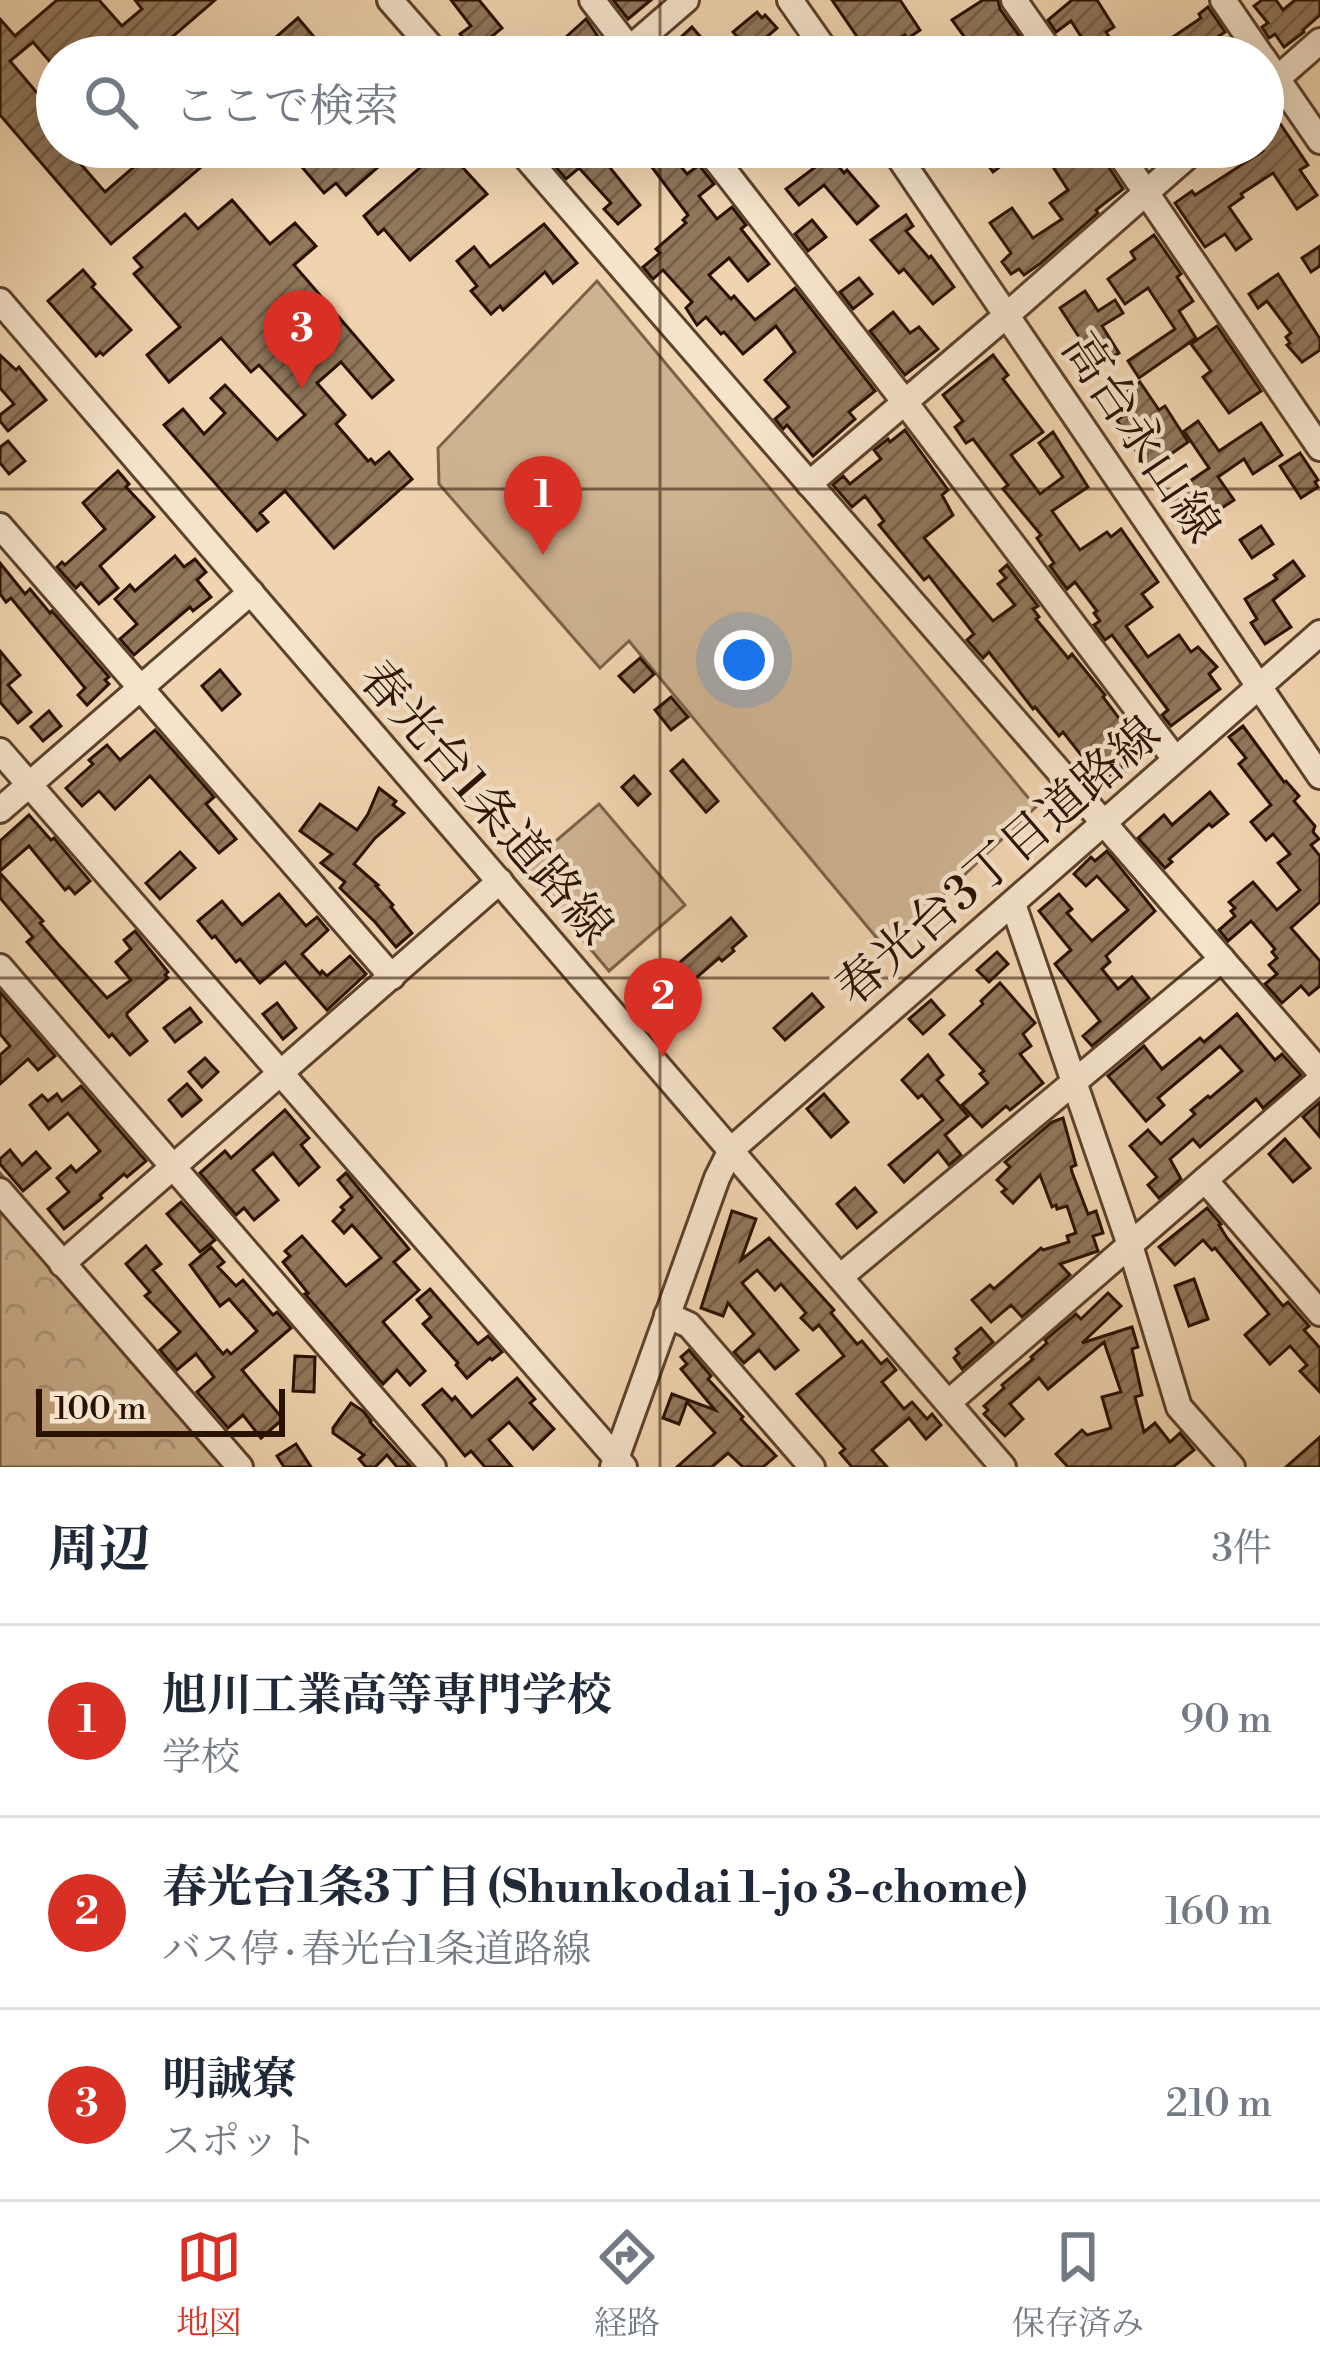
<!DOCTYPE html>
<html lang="ja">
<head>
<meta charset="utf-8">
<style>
	:root { --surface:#fff; --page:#f6f6f7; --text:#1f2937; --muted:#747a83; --line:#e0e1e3; --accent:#d93025 }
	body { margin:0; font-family:"Libre Bodoni","Noto Serif JP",serif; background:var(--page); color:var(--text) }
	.scale { position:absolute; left:36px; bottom:30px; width:249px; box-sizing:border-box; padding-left:12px; border:6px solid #2a1200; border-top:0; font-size:33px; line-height:42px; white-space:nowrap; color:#2a1200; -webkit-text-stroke:9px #f5e3cb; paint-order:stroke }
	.you { position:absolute; left:744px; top:660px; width:42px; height:42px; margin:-30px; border:9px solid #fff; border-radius:50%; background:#1a73e8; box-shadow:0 0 0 18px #1a73e833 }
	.badge { display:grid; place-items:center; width:78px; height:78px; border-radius:50%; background:var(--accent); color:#fff; font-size:39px; font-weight:700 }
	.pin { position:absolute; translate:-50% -99px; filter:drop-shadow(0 3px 6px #0008) }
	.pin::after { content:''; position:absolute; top:63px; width:42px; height:36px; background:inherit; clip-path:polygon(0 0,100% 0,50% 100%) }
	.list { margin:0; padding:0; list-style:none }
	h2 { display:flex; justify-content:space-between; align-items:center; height:156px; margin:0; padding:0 48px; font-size:51px }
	h2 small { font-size:39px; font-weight:400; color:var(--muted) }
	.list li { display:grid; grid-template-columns:78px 1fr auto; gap:36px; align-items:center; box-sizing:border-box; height:192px; padding:0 48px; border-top:3px solid var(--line) }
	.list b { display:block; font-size:45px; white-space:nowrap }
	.list p { margin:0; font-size:39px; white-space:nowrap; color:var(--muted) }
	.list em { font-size:39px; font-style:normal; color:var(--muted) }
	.icon { flex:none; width:66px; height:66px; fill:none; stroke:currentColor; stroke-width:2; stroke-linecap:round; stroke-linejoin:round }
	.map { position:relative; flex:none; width:1320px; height:1467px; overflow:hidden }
	.search { position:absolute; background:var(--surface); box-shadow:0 12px 48px #0002; left:36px; right:36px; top:36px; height:132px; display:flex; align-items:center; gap:30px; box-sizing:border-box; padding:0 42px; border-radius:66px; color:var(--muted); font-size:45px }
	.sheet { height:732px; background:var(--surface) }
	nav { display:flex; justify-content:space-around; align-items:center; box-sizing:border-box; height:168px; border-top:3px solid var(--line); background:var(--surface); font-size:33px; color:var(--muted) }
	nav a { display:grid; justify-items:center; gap:6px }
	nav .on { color:var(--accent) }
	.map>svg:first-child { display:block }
	.park { fill:url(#park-crowns); stroke:#7c6248; stroke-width:3 }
	.pitch { fill:#ceb391; stroke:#7c6248; stroke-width:3 }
	.building { fill:url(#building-hatch); stroke:#2a1200; stroke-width:3 }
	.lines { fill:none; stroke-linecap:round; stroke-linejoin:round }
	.minor-casing { stroke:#5c422c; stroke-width:30 }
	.minor { stroke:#f5e3cb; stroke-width:24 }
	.grid { fill:none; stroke:#2a1200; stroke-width:3; stroke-opacity:0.55 }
	.labels { text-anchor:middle; stroke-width:9; stroke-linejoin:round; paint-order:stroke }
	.street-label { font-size:48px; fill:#2a1200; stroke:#f5e3cb }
</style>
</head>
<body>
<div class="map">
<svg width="1320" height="1467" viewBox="0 0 1320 1467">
	<defs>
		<pattern id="park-crowns" width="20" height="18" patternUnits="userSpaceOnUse" patternTransform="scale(3)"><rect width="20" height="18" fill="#ceb391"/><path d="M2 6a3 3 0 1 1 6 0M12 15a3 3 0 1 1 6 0" fill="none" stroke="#b1997b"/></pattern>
		<pattern id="building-hatch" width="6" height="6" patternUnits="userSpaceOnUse" patternTransform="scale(3)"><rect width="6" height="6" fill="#91775b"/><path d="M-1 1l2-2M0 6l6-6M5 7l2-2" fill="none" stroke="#776049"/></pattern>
	</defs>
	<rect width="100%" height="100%" fill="#f0d4af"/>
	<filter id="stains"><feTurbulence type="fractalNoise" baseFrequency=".00167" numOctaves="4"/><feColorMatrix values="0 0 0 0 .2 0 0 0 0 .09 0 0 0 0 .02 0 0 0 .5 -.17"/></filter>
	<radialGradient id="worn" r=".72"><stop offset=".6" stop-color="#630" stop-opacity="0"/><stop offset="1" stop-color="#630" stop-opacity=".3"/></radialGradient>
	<polygon class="park" points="0,1173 247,1467 0,1467"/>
	<g class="pitch">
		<polygon points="597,281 1036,807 886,949 629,641 600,668 439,484 438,448"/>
		<polygon points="599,804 685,905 609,971 523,869"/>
	</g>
	<g class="building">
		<polygon points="57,0 99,0 122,26 142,9 135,0 215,0 149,57 57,57 57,70 33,42 10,61 38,94 57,77 57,113 45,124 57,137 57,147 66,147 105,192 157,147 207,147 214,156 111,244 0,115 0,19 15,36"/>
		<polygon points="451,0 479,0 502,28 474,51 460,34 471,26"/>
		<polygon points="613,0 651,0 628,19"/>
		<polygon points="832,0 900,0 920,30 907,39 905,35 871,57"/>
		<polygon points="983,0 998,0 1000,9 1028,48 1015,57 979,57 952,20"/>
		<polygon points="1072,0 1097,0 1114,27 1106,32 1123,57 1094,57 1071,21 1056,32 1048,20"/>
		<polygon points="1262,0 1276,0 1283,10 1295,0 1320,0 1320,15 1303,30 1304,32 1284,47 1275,34 1269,38 1262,27 1268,23 1254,6"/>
		<polygon points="1208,7 1225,32 1187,57 1173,37 1201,18 1199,14"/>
		<polygon points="757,12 762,18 765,15 777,28 763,40 779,57 755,57 733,32"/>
		<polygon points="298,18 331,57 253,57"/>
		<polygon points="586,19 604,45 589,57 544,57"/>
		<polygon points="692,27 704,41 687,57 678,57 669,48"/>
		<polygon points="1275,116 1308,165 1300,170 1317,195 1297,209 1273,173 1241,194 1243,197 1229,207 1251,239 1236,250 1225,234 1205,247 1175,203 1192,191 1195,195 1263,151 1263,124"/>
		<polygon points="295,147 401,147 346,195 336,183 324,193 296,160 302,156"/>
		<polygon points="444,147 487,194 410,260 384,229 378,234 364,216"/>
		<polygon points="566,147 606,147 599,154 640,205 618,224 604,209 611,203 579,168 566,179 550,160"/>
		<polygon points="975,147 1000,147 1009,160 993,172"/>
		<polygon points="1040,147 1076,147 1083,157 1090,152 1099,165 1104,160 1123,189 1096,210 1098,213 1041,263 1024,275 1019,269 1011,274 1002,262 1011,253 990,223 1012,208 1033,238 1062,219 1050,203 1068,190"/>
		<polygon points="669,152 687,174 699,165 714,184 699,196 717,219 732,207 746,225 741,229 769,264 748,281 729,258 709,275 731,299 734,296 755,320 795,288 875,391 849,412 855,419 813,456 787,425 783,429 775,419 789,407 765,380 795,352 776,326 743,354 724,332 721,334 706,317 697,325 686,308 692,302 663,270 653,279 643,267 660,253 656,249 686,223 683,220 688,215 651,166"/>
		<polygon points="830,156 844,173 847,170 878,206 857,224 824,185 799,205 786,189"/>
		<polygon points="232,200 270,244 295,223 316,246 294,265 393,380 372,398 341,362 317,383 345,415 336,424 368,461 371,459 375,464 389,452 412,479 334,548 285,491 260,513 268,522 257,531 164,425 183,409 204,434 225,413 211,398 225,385 277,440 305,415 259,365 251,372 221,338 169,382 147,355 180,327 134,274 142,267 134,258 185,214 198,229"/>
		<polygon points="906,215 913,226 906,231 929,258 931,256 954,287 933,304 904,269 899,273 871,240"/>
		<polygon points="812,220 826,237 808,251 795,234"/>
		<polygon points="544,224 577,263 553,283 545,272 503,310 500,306 491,314 471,291 477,286 457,261 474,247 490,267"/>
		<polygon points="1154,235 1181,274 1177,277 1193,301 1179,311 1196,338 1139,378 1128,361 1175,329 1148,288 1125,304 1108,279 1135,259 1131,252"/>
		<polygon points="1320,246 1320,266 1311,272 1302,258"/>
		<polygon points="83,270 95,284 92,287 131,330 103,355 100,352 96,356 48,301"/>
		<polygon points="1278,274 1320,339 1320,350 1302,362 1287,345 1290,343 1286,337 1291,333 1267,301 1258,308 1249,294"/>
		<polygon points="859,278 872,294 853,309 840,292"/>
		<polygon points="1085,291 1098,311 1115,300 1123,313 1102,326 1119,353 1098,366 1060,308"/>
		<polygon points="893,312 910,333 919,327 938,349 905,375 870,331"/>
		<polygon points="1217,326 1261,391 1229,413 1203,377 1211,371 1191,344"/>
		<polygon points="0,355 16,370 19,367 46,400 8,431 0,421 0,415 14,404 0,388"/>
		<polygon points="993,355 1008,375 1003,379 1043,432 1011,455 1040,494 1063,477 1039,443 1053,432 1088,487 1052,511 1080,550 1107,532 1111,537 1121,529 1158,582 1142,594 1152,607 1126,626 1148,657 1179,635 1191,652 1198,647 1217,667 1209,674 1220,689 1171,726 1162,715 1168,710 1133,663 1112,635 1105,640 1094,625 1100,621 1094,613 1097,611 1075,582 1067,589 1050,566 1054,563 1037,538 1041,535 1003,489 1008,485 973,439 966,443 955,427 963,421 943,395"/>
		<polygon points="1140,382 1159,410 1165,406 1188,442 1148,470 1117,420 1126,414 1119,398"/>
		<polygon points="1198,421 1219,451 1261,423 1282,455 1253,474 1244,459 1218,477 1234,500 1214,513 1210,507 1186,523 1168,496 1209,468 1184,431"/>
		<polygon points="905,430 948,490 942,495 953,515 924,538 993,621 1015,605 998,584 1006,578 1000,571 1007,565 1038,606 1033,609 1039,617 1036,619 1068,658 1072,654 1105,695 1103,697 1130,733 1133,730 1149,752 1126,771 1123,766 1103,783 1063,732 1059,736 1035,707 1033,709 989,652 983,658 967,640 974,634 929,576 924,580 879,525 884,521 865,496 852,507 833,485 843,476 850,484 881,459 874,450 888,439 890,442"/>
		<polygon points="8,441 25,461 9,474 0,463 0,447"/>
		<polygon points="1300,453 1318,480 1315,482 1318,487 1301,498 1280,466"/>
		<polygon points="118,471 129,484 126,487 154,517 100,566 118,588 99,604 81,583 76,588 57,567 62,562 65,565 105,529 83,503"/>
		<polygon points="1261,526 1273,544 1252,558 1240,540"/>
		<polygon points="175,556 184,567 195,559 206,572 197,580 211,597 193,611 190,607 134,655 120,639 137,624 115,599 130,585 135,591"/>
		<polygon points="1293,561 1304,576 1273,600 1291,627 1265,644 1251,623 1257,619 1245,599 1277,579 1274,575"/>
		<polygon points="0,563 25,594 30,589 50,613 52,611 109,677 105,680 109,684 87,705 78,695 85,688 11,598 6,602 0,594"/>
		<polygon points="0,651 20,675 8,685 31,712 18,723 0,702"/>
		<polygon points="640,658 654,674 634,692 619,676"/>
		<polygon points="220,670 240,694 222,710 202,686"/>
		<polygon points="671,697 688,717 671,730 655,710"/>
		<polygon points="49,711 61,726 43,741 31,727"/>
		<polygon points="1243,726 1284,782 1286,781 1299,796 1294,801 1315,826 1313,832 1319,839 1311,845 1320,856 1320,902 1291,928 1320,961 1320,986 1309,995 1301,986 1282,1003 1265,984 1277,974 1269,965 1277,958 1272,952 1275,949 1251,921 1228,941 1219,930 1235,916 1231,911 1235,908 1229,902 1253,882 1277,910 1300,890 1278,863 1290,854 1273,834 1266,840 1251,822 1271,805 1239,764 1246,758 1229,737"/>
		<polygon points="155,730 214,797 206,804 236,839 219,853 150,776 115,809 99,791 82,806 66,788 93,764 89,760 107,745 120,760"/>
		<polygon points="683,760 718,801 706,812 671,771"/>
		<polygon points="634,776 650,794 638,805 622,787"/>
		<polygon points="379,788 396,801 393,805 404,813 375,838 354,864 378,885 376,886 393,905 391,907 412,933 396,947 375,922 340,888 345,882 321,863 332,854 300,831 320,804 357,830 368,814"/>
		<polygon points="1210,792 1228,814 1212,827 1209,824 1169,859 1172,862 1165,868 1138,838 1164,815 1172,825"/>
		<polygon points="29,815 51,840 54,838 90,881 75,894 69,887 65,890 29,846 0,871 0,841"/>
		<polygon points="1107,851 1155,911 1106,956 1110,962 1102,969 1118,989 1132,977 1149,998 1092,1046 1083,1036 1100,1021 1055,964 1071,950 1039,911 1059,894 1072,909 1067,913 1092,941 1128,910 1097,876 1086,886 1074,874 1091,857 1095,861"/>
		<polygon points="180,852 195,868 160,899 146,883"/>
		<polygon points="0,873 43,921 40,923 57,943 107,998 131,980 116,962 131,949 124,940 135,931 168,972 165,975 168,978 127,1013 127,1016 147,1041 130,1055 112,1034 109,1037 27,942 33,937 0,898"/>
		<polygon points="279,894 306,926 317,917 328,930 302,954 320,974 322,971 327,976 350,956 366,974 327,1010 285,962 260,983 240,959 236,962 215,936 212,938 198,921 222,901 242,925"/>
		<polygon points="731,918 746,936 732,948 734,951 722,961 719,958 690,983 694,987 676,1002 673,997 662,1007 648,990"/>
		<polygon points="997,952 1008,964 989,982 977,970"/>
		<polygon points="1000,983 1035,1023 1023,1034 1031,1046 1020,1054 1043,1083 1010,1110 1006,1106 982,1127 962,1105 988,1083 980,1074 984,1071 950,1034 983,1004 981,1001"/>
		<polygon points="0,992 55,1056 38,1070 28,1059 0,1084 0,1055 10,1046 0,1034"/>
		<polygon points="812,994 823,1007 785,1040 774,1028"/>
		<polygon points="931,1000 944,1015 923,1034 909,1019"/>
		<polygon points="277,1003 296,1028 283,1039 263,1014"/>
		<polygon points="190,1008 201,1022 175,1042 164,1028"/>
		<polygon points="1237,1014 1275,1060 1282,1054 1301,1075 1263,1108 1256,1099 1200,1147 1193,1139 1170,1159 1181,1179 1159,1198 1148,1185 1157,1177 1130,1146 1148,1130 1161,1144 1195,1114 1191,1110 1208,1096 1210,1098 1242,1071 1220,1046 1158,1098 1164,1105 1146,1121 1108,1076 1144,1046 1162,1069 1200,1038 1204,1042"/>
		<polygon points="928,1055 943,1075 937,1080 968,1116 945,1135 961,1155 949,1165 938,1151 904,1182 889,1165 943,1120 922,1095 918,1098 902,1080"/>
		<polygon points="205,1058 218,1072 202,1087 189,1072"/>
		<polygon points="187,1084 201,1100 182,1116 169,1100"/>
		<polygon points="81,1086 146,1161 127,1177 124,1174 100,1195 102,1198 64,1229 48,1209 69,1192 57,1178 71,1166 76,1172 100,1151 68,1113 49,1129 30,1105 42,1095 48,1101 57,1094 62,1101"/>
		<polygon points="824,1094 848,1122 831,1137 807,1109"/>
		<polygon points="1320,1102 1320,1137 1303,1117"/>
		<polygon points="285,1110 309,1138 301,1145 319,1167 299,1185 273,1153 253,1170 278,1200 254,1220 244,1208 236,1215 200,1173 225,1151 231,1158"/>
		<polygon points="1063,1118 1076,1165 1071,1167 1072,1172 1088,1214 1096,1211 1103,1233 1093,1236 1098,1251 1060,1264 1070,1275 1022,1317 1011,1305 991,1322 972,1300 990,1285 994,1289 1041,1248 1043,1250 1069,1242 1067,1236 1076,1233 1067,1206 1057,1209 1056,1205 1052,1207 1040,1175 1013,1203 1002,1192 1006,1189 997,1180 1010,1167 1005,1162 1052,1122"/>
		<polygon points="1285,1139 1310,1168 1293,1182 1269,1154"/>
		<polygon points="10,1150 22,1165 36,1152 50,1168 23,1191 0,1164 0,1159"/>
		<polygon points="346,1173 409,1249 394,1262 419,1290 383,1322 425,1371 410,1385 397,1370 383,1384 305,1294 308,1293 283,1262 290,1256 285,1251 302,1236 346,1286 381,1258 352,1225 344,1233 333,1221 344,1210 341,1207 352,1197 338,1180"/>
		<polygon points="855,1188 876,1212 857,1228 837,1204"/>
		<polygon points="181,1202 215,1240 200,1252 167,1214"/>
		<polygon points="1207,1208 1221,1224 1219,1225 1227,1238 1283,1306 1288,1302 1309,1326 1304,1330 1320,1348 1320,1392 1300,1371 1307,1365 1290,1346 1270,1364 1245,1335 1269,1314 1215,1248 1212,1250 1203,1240 1175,1265 1159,1247"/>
		<polygon points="732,1211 756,1219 741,1260 769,1238 834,1310 831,1313 857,1344 862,1341 881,1364 887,1359 896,1370 882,1382 904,1409 912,1402 927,1419 932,1414 941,1425 926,1439 909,1418 872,1450 887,1467 852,1467 840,1453 845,1449 797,1394 844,1356 819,1325 813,1330 801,1318 806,1313 781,1284 775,1290 757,1270 742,1283 798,1350 775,1369 759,1350 744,1363 734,1352 754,1334 728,1303 723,1316 701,1308"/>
		<polygon points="146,1246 161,1264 153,1270 223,1354 227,1350 231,1354 257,1331 229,1299 220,1306 190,1265 211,1247 224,1262 218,1267 236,1286 243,1280 273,1315 277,1312 291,1328 242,1370 283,1419 261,1438 243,1415 228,1428 197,1392 214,1377 196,1354 177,1370 160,1350 180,1332 145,1296 150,1292 126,1264"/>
		<polygon points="1194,1279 1208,1319 1189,1326 1175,1286"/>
		<polygon points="430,1289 478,1344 488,1336 502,1352 492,1360 490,1358 467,1378 456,1365 458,1363 423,1324 431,1317 417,1300"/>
		<polygon points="1108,1293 1121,1306 1082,1343 1132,1327 1138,1347 1132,1349 1142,1395 1135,1397 1144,1432 1155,1423 1170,1442 1180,1433 1194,1450 1173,1467 1068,1467 1056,1454 1082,1430 1087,1435 1111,1428 1102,1397 1121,1392 1104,1342 1048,1389 1039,1378 1010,1404 1023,1419 1005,1436 984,1414 988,1410 984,1406 1004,1388 1002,1385 1033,1359 1031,1357 1047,1343 1045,1340 1076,1314 1081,1319"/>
		<polygon points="981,1328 993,1342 962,1369 954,1358 959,1353 956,1349"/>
		<polygon points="689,1350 711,1376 708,1379 743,1417 741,1419 776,1456 763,1467 743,1467 728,1453 712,1467 677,1467 715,1433 687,1402 679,1424 663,1418 672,1394 715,1410 681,1369 687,1364 681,1357"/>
		<polygon points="295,1356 315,1357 314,1392 293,1391"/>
		<polygon points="517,1378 535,1399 530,1403 554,1429 533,1449 509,1422 489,1440 512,1467 485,1467 471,1451 465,1456 423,1405 442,1389 452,1400 455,1397 472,1417"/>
		<polygon points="351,1403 363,1411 371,1421 370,1422 411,1467 397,1467 387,1455 375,1467 366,1467 359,1459 364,1455 333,1433 333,1428"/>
		<polygon points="1320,1437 1320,1467 1286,1467"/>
		<polygon points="296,1444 311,1467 284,1467 277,1456"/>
	</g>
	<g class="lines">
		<g class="minor-casing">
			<g id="minor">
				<polyline points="390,0 440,57"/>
				<polyline points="592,0 636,57"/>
				<polyline points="790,0 830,57"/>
				<polyline points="1014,0 1054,57"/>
				<polyline points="1223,0 1262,57"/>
				<polyline points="620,57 686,0"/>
				<polyline points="1263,58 1320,141"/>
				<polyline points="1263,91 1320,41"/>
				<polyline points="517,147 1320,1072"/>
				<polyline points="706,147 904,401 1175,759"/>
				<polyline points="892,147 1320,776"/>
				<polyline points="1115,147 1320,448"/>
				<polyline points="0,301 1003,1467"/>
				<polyline points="809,484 1008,314 1198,147"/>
				<polyline points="0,526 392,977"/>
				<polyline points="0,751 624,1467"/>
				<polyline points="0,810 251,592"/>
				<polyline points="1013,904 1130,1245 1179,1407 1232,1467"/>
				<polyline points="0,967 433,1467"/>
				<polyline points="1205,1180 1320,1313"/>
				<polyline points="0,1191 240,1467"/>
				<polyline points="62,1264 500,881"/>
				<polyline points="840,1277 1222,959"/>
				<polyline points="667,1315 689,1325 812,1467"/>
				<polyline points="949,1402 1320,1080"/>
				<polyline points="613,1467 717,1178 731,1150 1320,633"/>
			</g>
		</g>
		<use href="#minor" class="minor"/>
	</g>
	<path class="grid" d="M660,0V57M660,147V1467M0,489H1320M0,978H1320"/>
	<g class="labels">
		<g class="street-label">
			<text transform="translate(1142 437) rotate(56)" y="17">高台永山線</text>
			<text transform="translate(487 802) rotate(49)" y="17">春光台1条道路線</text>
			<text transform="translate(997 860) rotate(-41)" y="17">春光台3丁目道路線</text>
		</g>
	</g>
	<rect width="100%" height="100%" filter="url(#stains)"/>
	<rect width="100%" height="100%" fill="url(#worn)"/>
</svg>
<div class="scale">100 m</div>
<div class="you"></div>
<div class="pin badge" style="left:543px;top:555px">1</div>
<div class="pin badge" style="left:663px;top:1057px">2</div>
<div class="pin badge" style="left:302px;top:389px">3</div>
<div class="search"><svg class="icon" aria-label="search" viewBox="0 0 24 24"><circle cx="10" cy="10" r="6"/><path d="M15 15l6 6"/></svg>ここで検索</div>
</div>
<section class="sheet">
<h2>周辺<small>3件</small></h2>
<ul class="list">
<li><span class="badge">1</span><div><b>旭川工業高等専門学校</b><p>学校</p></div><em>90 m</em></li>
<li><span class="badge">2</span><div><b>春光台1条3丁目 (Shunkodai 1-jo 3-chome)</b><p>バス停 · 春光台1条道路線</p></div><em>160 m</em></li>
<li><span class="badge">3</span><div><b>明誠寮</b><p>スポット</p></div><em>210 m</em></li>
</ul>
</section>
<nav>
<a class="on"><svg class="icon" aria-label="map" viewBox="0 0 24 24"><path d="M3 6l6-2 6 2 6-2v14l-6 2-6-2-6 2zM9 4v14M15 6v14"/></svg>地図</a>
<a><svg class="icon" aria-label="directions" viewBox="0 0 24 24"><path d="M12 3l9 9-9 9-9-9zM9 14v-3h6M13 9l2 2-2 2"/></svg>経路</a>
<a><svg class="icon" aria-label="saved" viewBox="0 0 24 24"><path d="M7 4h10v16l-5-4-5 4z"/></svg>保存済み</a>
</nav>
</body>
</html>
